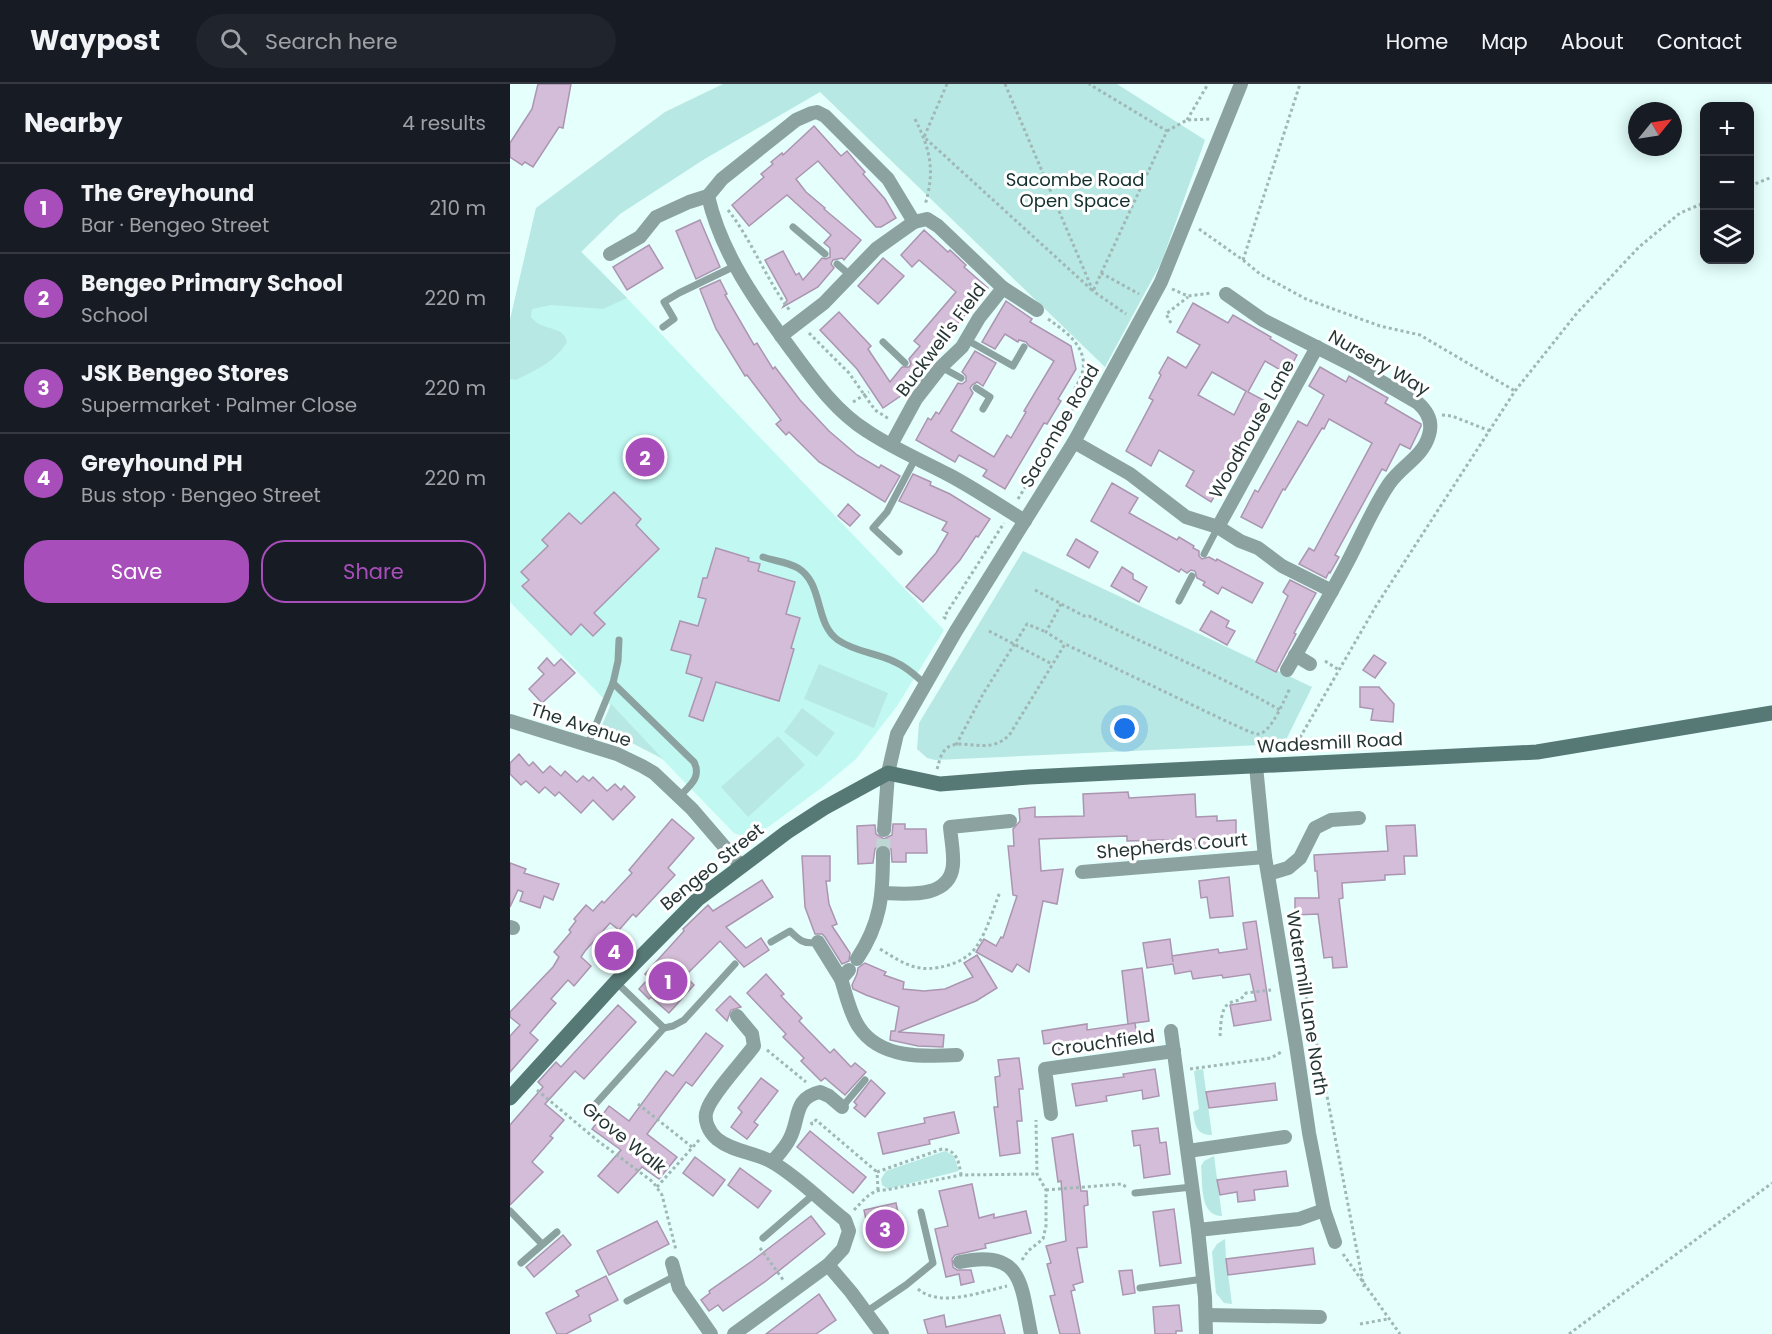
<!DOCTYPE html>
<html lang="en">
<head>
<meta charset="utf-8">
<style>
	:root { --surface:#171b24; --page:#20242c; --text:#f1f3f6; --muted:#9ea1a6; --line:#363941; --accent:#a84eba }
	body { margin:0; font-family:Poppins,sans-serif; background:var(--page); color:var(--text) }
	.controls { position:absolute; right:18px; top:18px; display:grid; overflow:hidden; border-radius:12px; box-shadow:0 3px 15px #0003 }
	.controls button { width:54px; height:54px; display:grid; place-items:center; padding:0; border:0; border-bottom:2px solid var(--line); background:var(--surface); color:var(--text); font:30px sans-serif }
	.compass { position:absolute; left:1118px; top:18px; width:54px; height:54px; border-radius:50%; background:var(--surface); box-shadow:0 3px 15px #0003; rotate:60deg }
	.you { position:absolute; left:615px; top:645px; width:21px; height:21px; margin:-15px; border:4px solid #fff; border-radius:50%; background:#1a73e8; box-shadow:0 0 0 9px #1a73e833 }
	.badge { display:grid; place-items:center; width:39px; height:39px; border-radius:50%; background:var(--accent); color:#fff; font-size:20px; font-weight:700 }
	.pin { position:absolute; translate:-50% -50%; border:3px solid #fff; box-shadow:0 2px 6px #0006 }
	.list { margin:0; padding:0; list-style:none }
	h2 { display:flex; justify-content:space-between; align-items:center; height:78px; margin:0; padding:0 24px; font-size:26px }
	h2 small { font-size:20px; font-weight:400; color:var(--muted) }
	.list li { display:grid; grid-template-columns:39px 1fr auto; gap:18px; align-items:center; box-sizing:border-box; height:90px; padding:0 24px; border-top:2px solid var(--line) }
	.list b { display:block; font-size:22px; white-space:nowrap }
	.list p { margin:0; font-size:20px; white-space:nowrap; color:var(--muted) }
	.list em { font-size:20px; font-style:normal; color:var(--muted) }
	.actions { display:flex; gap:12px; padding:18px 24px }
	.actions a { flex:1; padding:14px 0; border:2px solid var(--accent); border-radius:24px; text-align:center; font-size:21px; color:var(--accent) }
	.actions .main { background:var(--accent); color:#fff }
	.icon { flex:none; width:33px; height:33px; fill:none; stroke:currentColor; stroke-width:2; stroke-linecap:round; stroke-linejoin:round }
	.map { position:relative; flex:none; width:1262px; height:1250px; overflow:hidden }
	header { display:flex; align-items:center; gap:36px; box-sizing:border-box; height:84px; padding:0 30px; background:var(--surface); border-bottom:2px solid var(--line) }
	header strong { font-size:28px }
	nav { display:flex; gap:33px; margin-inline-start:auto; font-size:21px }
	.search { width:420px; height:54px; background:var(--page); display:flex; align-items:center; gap:15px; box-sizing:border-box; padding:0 21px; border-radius:33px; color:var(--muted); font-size:22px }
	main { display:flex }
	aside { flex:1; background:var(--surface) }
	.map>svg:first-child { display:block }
	.built { fill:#c1f8f2 }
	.green { fill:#b8e8e3 }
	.building { fill:#d4bdd9; stroke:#ab95b0; stroke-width:1.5; fill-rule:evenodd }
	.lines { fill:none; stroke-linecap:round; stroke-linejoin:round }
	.street-tunnel { stroke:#bed7d4; stroke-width:14; stroke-dasharray:14 7; stroke-linecap:butt }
	.path { stroke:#a0b8b5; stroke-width:3; stroke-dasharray:3 3; stroke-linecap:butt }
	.lane { stroke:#8ba2a0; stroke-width:7 }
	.street { stroke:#8ba2a0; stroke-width:14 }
	.secondary { stroke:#577975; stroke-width:15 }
	.labels { text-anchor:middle; stroke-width:6; stroke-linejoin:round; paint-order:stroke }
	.park-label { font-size:18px; fill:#13302e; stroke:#fff }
	.street-label { font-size:18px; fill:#253634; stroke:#fff }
</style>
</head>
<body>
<header>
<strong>Waypost</strong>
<div class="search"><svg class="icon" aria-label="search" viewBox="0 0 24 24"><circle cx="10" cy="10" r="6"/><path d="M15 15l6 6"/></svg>Search here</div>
<nav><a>Home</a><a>Map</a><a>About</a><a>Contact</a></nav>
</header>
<main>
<aside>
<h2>Nearby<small>4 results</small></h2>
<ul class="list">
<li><span class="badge">1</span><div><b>The Greyhound</b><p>Bar · Bengeo Street</p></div><em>210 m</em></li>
<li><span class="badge">2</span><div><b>Bengeo Primary School</b><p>School</p></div><em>220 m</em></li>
<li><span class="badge">3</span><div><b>JSK Bengeo Stores</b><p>Supermarket · Palmer Close</p></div><em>220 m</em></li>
<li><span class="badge">4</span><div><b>Greyhound PH</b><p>Bus stop · Bengeo Street</p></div><em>220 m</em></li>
</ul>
<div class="actions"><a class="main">Save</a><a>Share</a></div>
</aside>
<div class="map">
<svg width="1262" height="1250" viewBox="0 0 1262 1250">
	<rect width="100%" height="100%" fill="#e4fffc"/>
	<polygon class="built" points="26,124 90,186 434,546 387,622 346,675 310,705 246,752 237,754 224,749 0,518 0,236"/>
	<g class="green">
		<path d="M213,0H607L695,56L652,177L595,283L310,8L193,76L110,130L71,168L117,214L93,225L41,221L22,225L21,233C34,249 53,240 57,258C45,278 26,286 6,296L0,295V236L26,124L155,28Z"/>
		<polygon points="513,467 802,603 774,660 425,676 417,674 407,665 409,639"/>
		<polygon points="309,580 378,609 364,644 294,615"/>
		<polygon points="101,620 153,675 120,658 96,649 92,641"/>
		<polygon points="292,624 325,649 307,673 274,648"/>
		<polygon points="268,652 295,681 238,733 211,703"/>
		<path d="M693,985L702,1051C686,1051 685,1041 683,1028L689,1025L684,987Z"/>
		<polygon points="435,1067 444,1072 449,1087 378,1105 372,1101 371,1095 376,1087"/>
		<path d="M704,1072L712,1132C689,1132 693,1099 691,1082L694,1077Z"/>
		<polygon points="715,1155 716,1175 722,1220 714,1219 706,1209 702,1168 707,1160"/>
	</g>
	<g class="building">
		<polygon points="28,0 61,0 53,44 49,43 23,83 15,78 12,81 0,73 0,59 22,25"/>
		<polygon points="304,42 331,72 337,67 347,79 355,88 353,90 375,115 386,134 371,143 366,143 308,77 286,95 296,108 315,124 314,125 351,156 334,176 332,174 323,176 321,180 324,184 308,203 273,223 277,216 255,176 273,167 286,191 289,189 293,196 312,174 316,175 320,173 320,164 314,159 321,151 277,111 239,142 222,121 254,93 251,90 263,80 261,78 272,69 273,71"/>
		<polygon points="190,136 210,183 186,195 166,147"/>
		<polygon points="414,146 438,168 440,166 456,181 454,183 478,204 447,240 449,242 412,287 407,286 403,288 404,295 394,307 395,309 373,324 347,285 310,246 329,228 361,262 358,265 380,298 392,283 399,283 401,280 399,275 410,262 404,257 446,208 409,176 402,183 391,171"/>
		<polygon points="139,161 153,184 117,206 103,183"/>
		<polygon points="373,174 394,192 368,220 348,202"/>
		<polygon points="210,196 217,210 215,211 244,261 247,259 263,285 265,283 290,316 319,347 347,371 369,384 371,381 390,392 375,418 309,378 279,348 276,351 266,340 271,336 237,291 235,292 206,245 191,208 190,205"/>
		<polygon points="496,217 522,235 520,238 561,262 566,285 548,315 551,317 537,340 534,339 495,405 473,392 477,386 449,371 445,378 406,356 418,334 421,336 426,328 429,330 448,299 452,300 456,297 456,292 452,288 465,267 486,279 473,302 467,298 462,301 460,304 463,309 441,347 484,373 497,351 501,354 516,328 514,327 544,277 519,262 516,258 509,256 508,258 495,250 485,265 472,258"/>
		<path d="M683,219L718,239L723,231L761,253L760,255L787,271L777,290L755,277L738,308L757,318L706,404L709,405L701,418L676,402L684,387L649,366L641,382L616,367L643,316L639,314L651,291L649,289L658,273L676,284L690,261L667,248ZM702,288L736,307L724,331L688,311Z"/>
		<polygon points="810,283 836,298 839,292 878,314 875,319 911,340 911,342 900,365 890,360 876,387 872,385 825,471 829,473 820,489 819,488 816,494 789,480 799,464 804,467 862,359 819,335 814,345 812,344 775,406 773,405 752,444 731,433 745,406 748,408 788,337 797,342 814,311 799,302"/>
		<polygon points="403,390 421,398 420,401 440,410 480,435 468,453 466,452 450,476 413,518 396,503 426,469 438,449 432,446 437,438 389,417"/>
		<polygon points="602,399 628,414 619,429 667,456 669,453 684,462 683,464 689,467 689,472 692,475 699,473 706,477 707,475 753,499 742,519 712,503 708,510 693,501 695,498 687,494 685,487 681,486 677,489 671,485 669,488 581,437"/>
		<polygon points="104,408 131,435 126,441 149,465 84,529 95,540 83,552 71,540 61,551 12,502 19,496 11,488 38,462 32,456 59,429 71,440"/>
		<polygon points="338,420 350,431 340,442 328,432"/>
		<polygon points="566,455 588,468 579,484 557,471"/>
		<polygon points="206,464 239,474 238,477 250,480 248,487 285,498 276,530 290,534 281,564 284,565 269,617 206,598 193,637 179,632 192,594 176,589 181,571 161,566 170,537 188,542 196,515 188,513 193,494 197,494"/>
		<polygon points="612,483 623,490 623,495 637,503 629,518 601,502"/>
		<polygon points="780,496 806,509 784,549 786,550 766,588 746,578 778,512 773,508"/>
		<polygon points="701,527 719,537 716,543 725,547 717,561 690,546"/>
		<polygon points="864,571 876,579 865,594 853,586"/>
		<polygon points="37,574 44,582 51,575 65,589 32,619 19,605 34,590 28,584"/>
		<polygon points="850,603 869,603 884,620 883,638 861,636 863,625 850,623"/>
		<polygon points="9,670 19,682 23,678 33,689 40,682 51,692 55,687 67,698 73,692 79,697 83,693 97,707 105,700 111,706 114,702 125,713 103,736 83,716 71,729 49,708 45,712 35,703 29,709 16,697 11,701 0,690 0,679"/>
		<polygon points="618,708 619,714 685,710 686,733 707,732 707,737 726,736 726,752 719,752 719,759 708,760 709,763 684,764 684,755 617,757 617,752 529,755 531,787 553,785 547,820 533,817 519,888 507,880 502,888 466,868 474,855 486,862 491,853 493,854 507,812 503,811 498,762 504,762 503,745 510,737 509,725 525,723 525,733 574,732 573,710"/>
		<polygon points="162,735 184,754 158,784 165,791 126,833 123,830 109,846 100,839 75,867 71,873 81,882 64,902 58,896 41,915 46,919 20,949 28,956 0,988 0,952 10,941 0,933 0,928 43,883 49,873 44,868 61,848 59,846 66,837 64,835 76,821 83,827 92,817 94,819 122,789 119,786"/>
		<polygon points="383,740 395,740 395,745 416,745 417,769 396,769 396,778 382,778 381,765 372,760 365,765 363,779 348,780 347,742 365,741 366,750 374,755 382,751"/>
		<polygon points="905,741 907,772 894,772 895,790 875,791 875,796 832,799 833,814 829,815 837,883 823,884 822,873 814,874 808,830 785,831 785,814 809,814 807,787 805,787 804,771 878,767 876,742"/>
		<polygon points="292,772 320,772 320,797 316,797 319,820 327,840 322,842 340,869 339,877 332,880 315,853 312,850 305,850 295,823"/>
		<polygon points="0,779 16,785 14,789 49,800 43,816 34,812 30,824 10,817 13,808 8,806 0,823"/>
		<polygon points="719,793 723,832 700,834 697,813 691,814 689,797"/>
		<polygon points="252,796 263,813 216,843 236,864 251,854 259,866 234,883 210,857 175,892 184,901 159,929 141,913 139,915 129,905 139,894 135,890 174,847 173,845 198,821 203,827"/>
		<polygon points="746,837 761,936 724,942 720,921 746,917 740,890 713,894 712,891 683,895 681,887 665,890 663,880 637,884 633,859 660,855 663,878 662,872 708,865 709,869 737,865 733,839"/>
		<polygon points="467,871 487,904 466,917 388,948 434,951 433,963 408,962 380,956 381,947 385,947 389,923 356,911 343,905 342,901 347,890 348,884 355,879 376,888 374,891 394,898 393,905 414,907 435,905 463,893 454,879"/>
		<polygon points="632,884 639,937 618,940 612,887"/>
		<polygon points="256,890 274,910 271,912 292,934 289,937 320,969 324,965 341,983 345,979 356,988 335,1011 315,994 311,997 291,977 294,974 273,953 276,950 237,909"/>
		<polygon points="220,912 231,923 221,926 217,937 206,926"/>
		<polygon points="108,921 126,938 74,995 65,987 35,1020 54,1036 40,1052 43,1054 22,1078 33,1088 0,1121 0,1041 33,1003 28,998 46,978 51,983"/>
		<polygon points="625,939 628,960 584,966 583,961 549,966 548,958 534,960 532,947 577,940 577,946"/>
		<polygon points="196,949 213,962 182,1002 176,998 137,1050 167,1073 149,1095 132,1083 108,1109 88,1092 111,1066 82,1045 99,1022 119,1037 156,987 163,992"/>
		<polygon points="509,974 513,1005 509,1005 512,1037 507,1037 510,1069 490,1072 484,1023 488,1023 485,993 490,992 488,976"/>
		<polygon points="645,985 649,1012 633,1015 632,1006 596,1012 597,1017 566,1022 562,1000 614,993 613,990"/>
		<polygon points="251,994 268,1007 244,1038 248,1041 237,1055 221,1043 232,1028 228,1024"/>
		<polygon points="361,996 375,1009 355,1033 344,1024 347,1021 344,1018"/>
		<polygon points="765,999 767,1016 699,1024 696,1008"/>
		<polygon points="444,1028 449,1049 419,1056 420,1060 373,1070 368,1049 415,1039 414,1034"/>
		<polygon points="648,1044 650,1059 656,1058 660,1090 634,1094 630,1061 624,1062 622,1047"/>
		<polygon points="300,1047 356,1093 343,1109 287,1063"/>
		<polygon points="563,1050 571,1107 577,1107 578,1121 574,1122 577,1163 567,1164 573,1198 563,1201 565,1206 561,1207 570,1250 550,1250 540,1212 545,1211 537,1180 541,1179 536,1162 556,1157 551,1097 548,1098 542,1054"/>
		<polygon points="185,1073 215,1096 203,1112 173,1089"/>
		<polygon points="230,1084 261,1107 248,1124 218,1101"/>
		<polygon points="776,1087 778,1102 744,1106 745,1116 728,1118 727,1108 710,1111 707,1096"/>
		<polygon points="462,1100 469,1134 484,1130 484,1134 516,1127 521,1149 475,1160 476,1164 445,1171 442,1175 443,1183 447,1186 461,1186 464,1198 451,1201 449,1190 436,1193 425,1145 438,1142 429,1107"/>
		<polygon points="386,1119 393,1153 361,1160 354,1126"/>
		<polygon points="664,1125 671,1179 650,1182 643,1128"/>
		<polygon points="301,1132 315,1150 256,1197 213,1227 208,1221 199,1227 191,1216 200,1209 199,1207 242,1177"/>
		<polygon points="147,1137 159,1160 99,1191 87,1167"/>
		<polygon points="53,1151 61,1161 24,1193 16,1183"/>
		<polygon points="803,1164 805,1180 718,1191 716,1175"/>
		<polygon points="622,1186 625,1209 613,1211 609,1187"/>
		<polygon points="96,1192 108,1216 79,1231 81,1237 56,1250 47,1250 36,1229 69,1212 66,1207"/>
		<polygon points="309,1210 326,1236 306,1250 256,1250"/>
		<polygon points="669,1221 672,1247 666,1247 666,1250 645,1250 643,1223"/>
		<polygon points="434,1231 436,1243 490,1231 495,1250 418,1250 414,1236"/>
	</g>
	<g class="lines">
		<polyline class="street-tunnel" points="373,769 374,746"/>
		<g class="path">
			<polyline points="437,0 414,53 583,207 657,47 579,0"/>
			<polyline points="495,0 583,207 616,230"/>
			<path d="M405,35C421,67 425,87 415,121"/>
			<polyline points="677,36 698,0"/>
			<polyline points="657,47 677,36 700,35"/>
			<polyline points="1240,102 1262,93"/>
			<path d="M218,126C243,158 256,196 281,228"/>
			<polyline points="689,145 733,176 750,190 796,215 870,242 910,251 1005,307"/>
			<polyline points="733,176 790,0"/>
			<polyline points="591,189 629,210"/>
			<polyline points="662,205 678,212 702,209"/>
			<path d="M538,235C564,253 586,272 565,304L569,314"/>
			<polyline points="661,239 656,230 678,213"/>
			<polyline points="299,249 339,289 365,326 379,335"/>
			<polyline points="343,318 359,308"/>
			<polyline points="932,331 942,332 980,347"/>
			<polyline points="508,415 570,313"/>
			<path d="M525,506L574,532H579C642,564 708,590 770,626"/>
			<polyline points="551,520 536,548 555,560"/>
			<polyline points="436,535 434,533 494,439"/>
			<polyline points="479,547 542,580"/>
			<polyline points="815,577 829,586"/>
			<polyline points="446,661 473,610 517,540 536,548"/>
			<polyline points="784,664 866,522 1005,307 1067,229 1129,163 1170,129 1194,119"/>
			<path d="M427,685C429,679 430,672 434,667C448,649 478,675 500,650L555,560L720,639C728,642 738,648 747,650C760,652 775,614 780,604"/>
			<path d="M370,865C396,881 409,890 439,881C449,878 460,872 466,863C477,848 483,825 490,808"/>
			<polyline points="793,908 799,919 854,1203"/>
			<path d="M710,952C711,943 710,923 720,919C730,914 727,920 736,909L761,906"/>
			<polyline points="257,966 296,998"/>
			<polyline points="680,985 761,974 773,967"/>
			<polyline points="27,1006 88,1057 143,1098 152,1111 166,1166"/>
			<polyline points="128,1020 182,1063"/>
			<polyline points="301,1038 302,1040 306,1036 367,1088"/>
			<polyline points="147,1103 190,1055"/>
			<path d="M368,1106L367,1088L432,1065C447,1066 449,1078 451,1091"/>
			<polyline points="536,1106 612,1100 616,1103"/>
			<path d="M344,1126C354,1116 361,1105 376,1106L451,1091L527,1090"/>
			<polyline points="250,1164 274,1197"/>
			<polyline points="833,1170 890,1250"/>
			<polyline points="512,1176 518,1167 533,1155 536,1142 536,1106 527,1090 526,1036"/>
			<path d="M408,1205C430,1224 470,1208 497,1202"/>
			<polyline points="850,1240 878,1235"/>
			<polyline points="1059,1250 1262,1099"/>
		</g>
		<g class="lane">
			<polyline points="283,143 315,170"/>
			<polyline points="327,180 340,191"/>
			<polyline points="153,243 164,235 154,218 169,209 227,181"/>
			<polyline points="457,256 503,282 514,263"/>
			<polyline points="373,258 395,279"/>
			<polyline points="431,283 451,294"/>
			<polyline points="408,291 417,299"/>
			<polyline points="466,304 480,313 473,325"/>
			<polyline points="389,468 363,444 377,428 405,375"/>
			<polyline points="694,470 708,443"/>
			<path d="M253,473C264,477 278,478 288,484C314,500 304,539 328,556C345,568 367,569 385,578C397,583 406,592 415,600"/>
			<polyline points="669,517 682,492"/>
			<polyline points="103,599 108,577 109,556"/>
			<path d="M78,660L103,599L184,678C192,694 179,702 169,713"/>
			<path d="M261,858L280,847C289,856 294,861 308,858"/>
			<polyline points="106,898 154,944 163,942 174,936 225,880"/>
			<polyline points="332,1023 355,996"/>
			<polyline points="81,1025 154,944"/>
			<polyline points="625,1109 682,1103"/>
			<polyline points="0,1127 32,1160"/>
			<polyline points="253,1154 303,1111"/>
			<polyline points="11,1179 47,1148"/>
			<polyline points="630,1204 693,1195"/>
			<polyline points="117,1217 165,1192"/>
			<polyline points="356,1228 396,1201 423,1179 411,1128"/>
		</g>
		<g class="street">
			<polyline points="100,170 130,153 146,133 179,118 198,112"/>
			<polyline points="493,204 527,226"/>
			<path d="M716,210L753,236L846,283L908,319C917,327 923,338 919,351C913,373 891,382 879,400C862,425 850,455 836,481C817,517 797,551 777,586"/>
			<polyline points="271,252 314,219 366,165 404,138"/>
			<polyline points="564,358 620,390 676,433 708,443 730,457 748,464 772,482 822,507"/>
			<path d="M381,361L406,315L431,283L452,263L469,234L493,204L428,142L417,135L404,138L378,95L315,32L307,28L302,29L286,36L212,95L198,112C211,169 246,218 280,264C302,294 325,327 357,347C384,365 413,377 441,392C467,406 490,422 515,437"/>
			<polyline points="708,443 807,263"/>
			<polyline points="785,571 800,580"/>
			<polyline points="0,637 107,670 132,682 144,689 182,725 231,782"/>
			<polyline points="746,682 755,773 786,961 799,1049 814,1126 825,1158"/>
			<polyline points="374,746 378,689 387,650 446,547 564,358 651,198 731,0"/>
			<polyline points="572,788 755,773"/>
			<polyline points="758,790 778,784 790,774 805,744 821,736 849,734"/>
			<path d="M373,809C397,810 440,815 443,781C444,769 441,755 440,743L500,737"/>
			<polyline points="0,843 3,844"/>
			<polyline points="308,858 331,895"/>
			<path d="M347,875C371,839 373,811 373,769"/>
			<path d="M339,886L331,895C336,910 340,930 349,943C370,975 414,973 447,971"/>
			<polyline points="661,947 688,1146 695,1213 696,1250"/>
			<polyline points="541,1030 535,985 664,967"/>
			<polyline points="678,1067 775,1053"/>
			<path d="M262,1078C268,1071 276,1063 280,1054C290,1035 283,1014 310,1008L319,1012L332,1023"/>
			<polyline points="688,1146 789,1135 814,1126"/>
			<path d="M450,1178C513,1164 511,1201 521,1250"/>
			<polyline points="162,1179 169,1204 201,1250"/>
			<polyline points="318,1181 341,1208 372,1250"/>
			<polyline points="696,1231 810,1233"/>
			<path d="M224,1250L318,1181L333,1165L339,1147L335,1136C311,1117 288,1093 262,1078C245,1068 223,1068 207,1055C199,1048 193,1036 197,1026C202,1010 233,977 244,962L242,950L227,932"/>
		</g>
		<polyline class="secondary" points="0,1014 106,898 188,815 277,748 314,724 378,689 430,700 519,693 1027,668 1262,629"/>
	</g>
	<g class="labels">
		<g class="park-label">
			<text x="565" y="102">Sacombe Road<tspan x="565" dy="21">Open Space</tspan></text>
		</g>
		<g class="street-label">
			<text transform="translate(431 256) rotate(-53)" y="6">Buckwell's Field</text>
			<text transform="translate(869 279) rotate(30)" y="6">Nursery Way</text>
			<text transform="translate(550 342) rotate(-60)" y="6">Sacombe Road</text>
			<text transform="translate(742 345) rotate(-61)" y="6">Woodhouse Lane</text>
			<text transform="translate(71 641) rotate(18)" y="6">The Avenue</text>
			<text transform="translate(820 659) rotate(-3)" y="6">Wadesmill Road</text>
			<text transform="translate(662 762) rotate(-5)" y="6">Shepherds Court</text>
			<text transform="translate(202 783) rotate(-39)" y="6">Bengeo Street</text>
			<text transform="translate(797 919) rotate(81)" y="6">Watermill Lane North</text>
			<text transform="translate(593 959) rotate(-8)" y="6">Crouchfield</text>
			<text transform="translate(114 1054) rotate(39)" y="6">Grove Walk</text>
		</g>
	</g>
</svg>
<div class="controls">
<button>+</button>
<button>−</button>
<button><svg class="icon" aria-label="layers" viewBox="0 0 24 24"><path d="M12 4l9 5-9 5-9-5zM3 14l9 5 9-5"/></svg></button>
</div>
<svg class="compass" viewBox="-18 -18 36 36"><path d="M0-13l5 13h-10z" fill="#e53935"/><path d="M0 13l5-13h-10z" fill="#9ea1a6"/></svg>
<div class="you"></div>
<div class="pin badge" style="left:158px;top:897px">1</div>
<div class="pin badge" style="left:135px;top:373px">2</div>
<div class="pin badge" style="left:375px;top:1145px">3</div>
<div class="pin badge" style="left:104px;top:867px">4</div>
</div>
</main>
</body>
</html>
